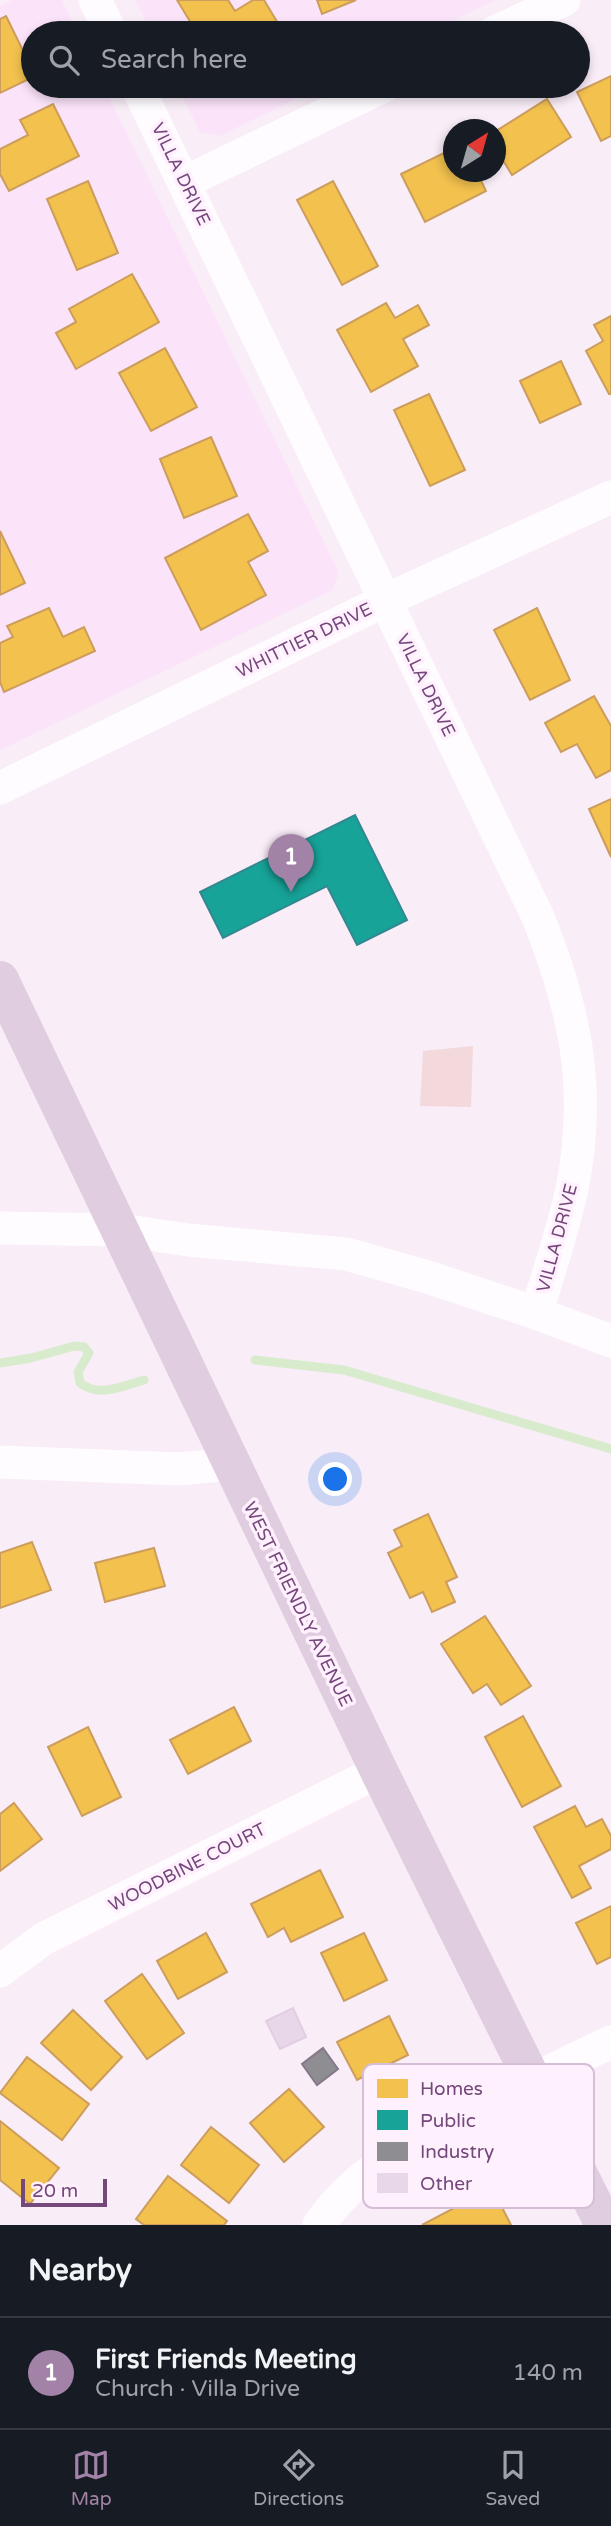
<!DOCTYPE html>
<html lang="en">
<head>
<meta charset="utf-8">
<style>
	:root { --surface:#171b24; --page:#20242c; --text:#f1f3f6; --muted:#9ea1a6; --line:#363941; --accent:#a382a7 }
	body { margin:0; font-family:"Varela Round",sans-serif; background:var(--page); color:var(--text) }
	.compass { position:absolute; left:443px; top:119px; width:63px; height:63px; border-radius:50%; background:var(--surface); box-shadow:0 4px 10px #0003; rotate:37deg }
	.scale { position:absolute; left:21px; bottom:18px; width:86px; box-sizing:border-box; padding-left:7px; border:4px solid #75487c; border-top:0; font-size:19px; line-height:24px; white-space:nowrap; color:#75487c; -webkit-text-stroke:5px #fff0fd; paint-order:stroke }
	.you { position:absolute; left:336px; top:1480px; width:24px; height:24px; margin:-18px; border:5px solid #fff; border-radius:50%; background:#1a73e8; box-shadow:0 0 0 10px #1a73e833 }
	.badge { display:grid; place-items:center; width:46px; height:46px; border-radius:50%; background:var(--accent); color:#fff; font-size:23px; font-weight:700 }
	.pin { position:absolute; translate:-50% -58px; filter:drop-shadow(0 2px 4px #0008) }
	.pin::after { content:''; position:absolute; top:37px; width:24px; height:21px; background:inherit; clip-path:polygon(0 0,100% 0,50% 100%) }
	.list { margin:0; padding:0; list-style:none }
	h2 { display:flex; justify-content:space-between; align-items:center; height:91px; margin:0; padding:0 28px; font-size:30px }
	h2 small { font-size:23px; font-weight:400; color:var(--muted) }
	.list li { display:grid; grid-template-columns:46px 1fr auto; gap:21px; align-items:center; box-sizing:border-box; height:112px; padding:0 28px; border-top:2px solid var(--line) }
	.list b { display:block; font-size:26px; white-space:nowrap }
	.list p { margin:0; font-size:23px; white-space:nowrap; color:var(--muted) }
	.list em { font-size:23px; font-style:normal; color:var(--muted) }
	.icon { flex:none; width:38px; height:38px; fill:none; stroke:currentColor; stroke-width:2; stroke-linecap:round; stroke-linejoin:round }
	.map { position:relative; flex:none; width:611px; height:2225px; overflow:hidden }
	.search { position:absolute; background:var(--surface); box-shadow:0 4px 10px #0003; left:21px; right:21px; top:21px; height:77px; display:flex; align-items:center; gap:18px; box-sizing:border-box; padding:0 24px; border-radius:38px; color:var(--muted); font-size:26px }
	.sheet { height:203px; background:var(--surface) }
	nav { display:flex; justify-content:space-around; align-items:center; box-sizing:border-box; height:98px; border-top:2px solid var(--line); background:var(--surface); font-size:19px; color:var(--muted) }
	nav a { display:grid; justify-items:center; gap:4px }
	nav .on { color:var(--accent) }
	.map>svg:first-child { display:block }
	.residential { fill:#fbe4f9 }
	.green { fill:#f3d9db }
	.homes { fill:#f2c14e; stroke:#cc9d5c; stroke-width:2 }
	.public { fill:#17a398; stroke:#338890; stroke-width:2 }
	.industry { fill:#8d8d92; stroke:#86788b; stroke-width:2 }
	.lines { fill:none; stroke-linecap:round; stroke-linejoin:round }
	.stream { stroke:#d8eccd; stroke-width:9 }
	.building { fill:#e7d7e8; stroke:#e1cee3; stroke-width:2 }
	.minor { stroke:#fefcfe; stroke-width:33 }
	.major { stroke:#e0cddf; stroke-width:38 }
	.labels { text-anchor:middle; stroke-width:7; stroke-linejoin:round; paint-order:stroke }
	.street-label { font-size:18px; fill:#75487c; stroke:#fff0fd }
	.key { fill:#fff0fd; stroke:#d6bed6; stroke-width:2 }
	.key-label { font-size:19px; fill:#75487c }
</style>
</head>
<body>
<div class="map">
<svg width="611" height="2225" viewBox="0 0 611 2225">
	<rect width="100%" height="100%" fill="#f9edf8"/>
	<g class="residential">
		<polygon points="12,0 62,0 78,33 33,33 33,86 104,86 339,573 333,590 0,750 0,6"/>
		<polygon points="135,0 495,0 428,33 152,33"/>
		<polygon points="177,86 321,86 220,136 200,132"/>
	</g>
	<polygon class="green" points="473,1046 471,1107 420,1106 423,1051"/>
	<g class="homes">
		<polygon points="177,0 228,0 235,11 253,0 264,0 282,30 277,33 197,33"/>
		<polygon points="317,0 356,0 322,14"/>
		<polygon points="6,16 33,71 33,77 0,93 0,19"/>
		<polygon points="611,76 611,136 601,141 577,92"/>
		<polygon points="547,99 571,137 512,175 496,149 496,131"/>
		<polygon points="53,104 79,156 9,191 0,174 0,149 28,135 20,120"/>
		<polygon points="454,148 454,172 477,172 486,191 425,222 401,174"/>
		<polygon points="88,181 118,253 77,270 47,199"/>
		<polygon points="333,181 378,266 342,285 297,200"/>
		<polygon points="132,274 159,322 76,369 56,333 76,322 69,309"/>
		<polygon points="386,303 395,318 418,305 429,325 403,339 418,366 371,392 337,330"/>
		<polygon points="611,316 611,394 609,394 586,351 603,341 594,325"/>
		<polygon points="165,348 197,407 151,431 119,373"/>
		<polygon points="561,361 581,404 540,423 520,381"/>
		<polygon points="429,394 465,470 430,486 394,410"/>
		<polygon points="211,437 237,496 184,518 160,459"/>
		<polygon points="248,514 268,551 248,562 266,595 201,630 165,558"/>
		<polygon points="0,531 25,583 0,595"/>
		<polygon points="49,608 63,637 84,627 95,651 4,692 0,682 0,643 13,637 7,626"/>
		<polygon points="537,608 570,680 530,700 494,630"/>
		<polygon points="594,696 611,726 611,770 596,778 577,744 561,752 545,723"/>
		<polygon points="611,799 611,857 589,809"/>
		<polygon points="428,1514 457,1577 446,1582 455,1602 432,1612 423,1592 410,1598 388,1553 402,1546 394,1530"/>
		<polygon points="32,1542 51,1590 0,1608 0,1553"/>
		<polygon points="154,1548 165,1586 105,1602 95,1563"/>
		<polygon points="485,1616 531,1686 501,1705 487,1684 473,1693 441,1644"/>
		<polygon points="234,1707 251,1741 188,1774 170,1740"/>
		<polygon points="523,1716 561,1786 522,1807 485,1737"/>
		<polygon points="88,1727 121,1797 82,1816 48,1747"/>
		<polygon points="14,1803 42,1839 0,1871 0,1814"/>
		<polygon points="575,1806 586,1827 602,1819 611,1836 611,1849 579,1866 591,1888 572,1898 534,1827"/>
		<polygon points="320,1870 343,1917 291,1942 284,1928 268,1937 251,1904"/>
		<polygon points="611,1906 611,1957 597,1964 576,1923"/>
		<polygon points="206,1933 227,1972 178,1999 157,1961"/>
		<polygon points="364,1933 387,1980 344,2001 321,1953"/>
		<polygon points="142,1974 184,2033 147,2059 105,2001"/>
		<polygon points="73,2010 122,2057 91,2090 41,2043"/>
		<polygon points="389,2016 408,2055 357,2080 337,2042"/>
		<polygon points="27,2057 89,2104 62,2140 0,2093"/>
		<polygon points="289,2089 324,2127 284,2162 250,2123"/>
		<polygon points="0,2121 59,2168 30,2204 0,2180"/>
		<polygon points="211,2127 259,2165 229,2203 181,2165"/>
		<polygon points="168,2176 227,2221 224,2225 144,2225 136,2219"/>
		<polygon points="492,2188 511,2225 422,2225"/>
	</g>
	<polygon class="public" points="355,815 407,920 357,945 327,886 223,938 200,892"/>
	<polygon class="industry" points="323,2048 338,2069 317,2085 302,2064"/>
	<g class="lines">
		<g class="stream">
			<polyline points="255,1360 344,1370 611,1449"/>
			<path d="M0,1363L31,1358L74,1346L84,1347L89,1353L78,1372L80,1383C100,1398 122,1386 144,1380"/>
		</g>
	</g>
	<polygon class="building" points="293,2008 306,2037 280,2049 266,2021"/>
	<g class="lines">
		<g class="minor">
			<polyline points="95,0 111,33"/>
			<polyline points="493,33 564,0"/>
			<path d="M137,86L538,917C575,1009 592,1089 572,1189C563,1231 549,1272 536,1313"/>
			<polyline points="185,182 384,86"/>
			<polyline points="0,788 386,600 611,497"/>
			<polyline points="0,1228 121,1230 188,1240 346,1254 431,1278 536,1313 611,1341"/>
			<polyline points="0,1462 179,1469 231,1464"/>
			<polyline points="0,1971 43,1939 379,1771"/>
			<path d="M319,2225C353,2174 405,2148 458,2119C508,2092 559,2066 611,2042"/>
		</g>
		<polyline class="major" points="0,980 379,1771 604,2225"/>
	</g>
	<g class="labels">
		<g class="street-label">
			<text transform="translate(181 174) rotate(64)" y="6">VILLA DRIVE</text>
			<text transform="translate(304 640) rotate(-26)" y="6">WHITTIER DRIVE</text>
			<text transform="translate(426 685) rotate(64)" y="6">VILLA DRIVE</text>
			<text transform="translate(557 1238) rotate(-75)" y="6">VILLA DRIVE</text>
			<text transform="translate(298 1604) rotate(64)" y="6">WEST FRIENDLY AVENUE</text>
			<text transform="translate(187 1867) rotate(-27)" y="6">WOODBINE COURT</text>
		</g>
	</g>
	<rect x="363" y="2064" width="231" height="144" rx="10" class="key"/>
	<rect x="377" y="2079" width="31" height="19" fill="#f2c14e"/>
	<rect x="377" y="2110" width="31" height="20" fill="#17a398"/>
	<rect x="377" y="2142" width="31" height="19" fill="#8d8d92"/>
	<rect x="377" y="2173" width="31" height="20" fill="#e7d7e8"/>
	<g class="key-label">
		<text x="420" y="2095">Homes</text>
		<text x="420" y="2127">Public</text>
		<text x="420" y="2158">Industry</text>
		<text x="420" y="2190">Other</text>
	</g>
</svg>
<svg class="compass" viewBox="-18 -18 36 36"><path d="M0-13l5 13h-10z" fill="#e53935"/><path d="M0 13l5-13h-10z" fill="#9ea1a6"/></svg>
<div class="scale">20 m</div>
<div class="you"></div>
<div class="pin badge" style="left:291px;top:892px">1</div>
<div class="search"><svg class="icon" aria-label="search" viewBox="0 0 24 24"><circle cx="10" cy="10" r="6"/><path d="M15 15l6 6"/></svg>Search here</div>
</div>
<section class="sheet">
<h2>Nearby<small></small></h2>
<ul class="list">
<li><span class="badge">1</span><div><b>First Friends Meeting</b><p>Church · Villa Drive</p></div><em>140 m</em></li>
</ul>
</section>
<nav>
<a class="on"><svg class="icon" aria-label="map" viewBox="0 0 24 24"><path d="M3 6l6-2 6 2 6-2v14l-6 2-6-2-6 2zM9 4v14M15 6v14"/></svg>Map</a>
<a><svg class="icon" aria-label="directions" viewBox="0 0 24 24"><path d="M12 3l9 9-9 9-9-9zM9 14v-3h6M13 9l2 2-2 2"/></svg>Directions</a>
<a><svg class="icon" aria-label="saved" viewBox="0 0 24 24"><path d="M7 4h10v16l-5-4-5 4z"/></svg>Saved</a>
</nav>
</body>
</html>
